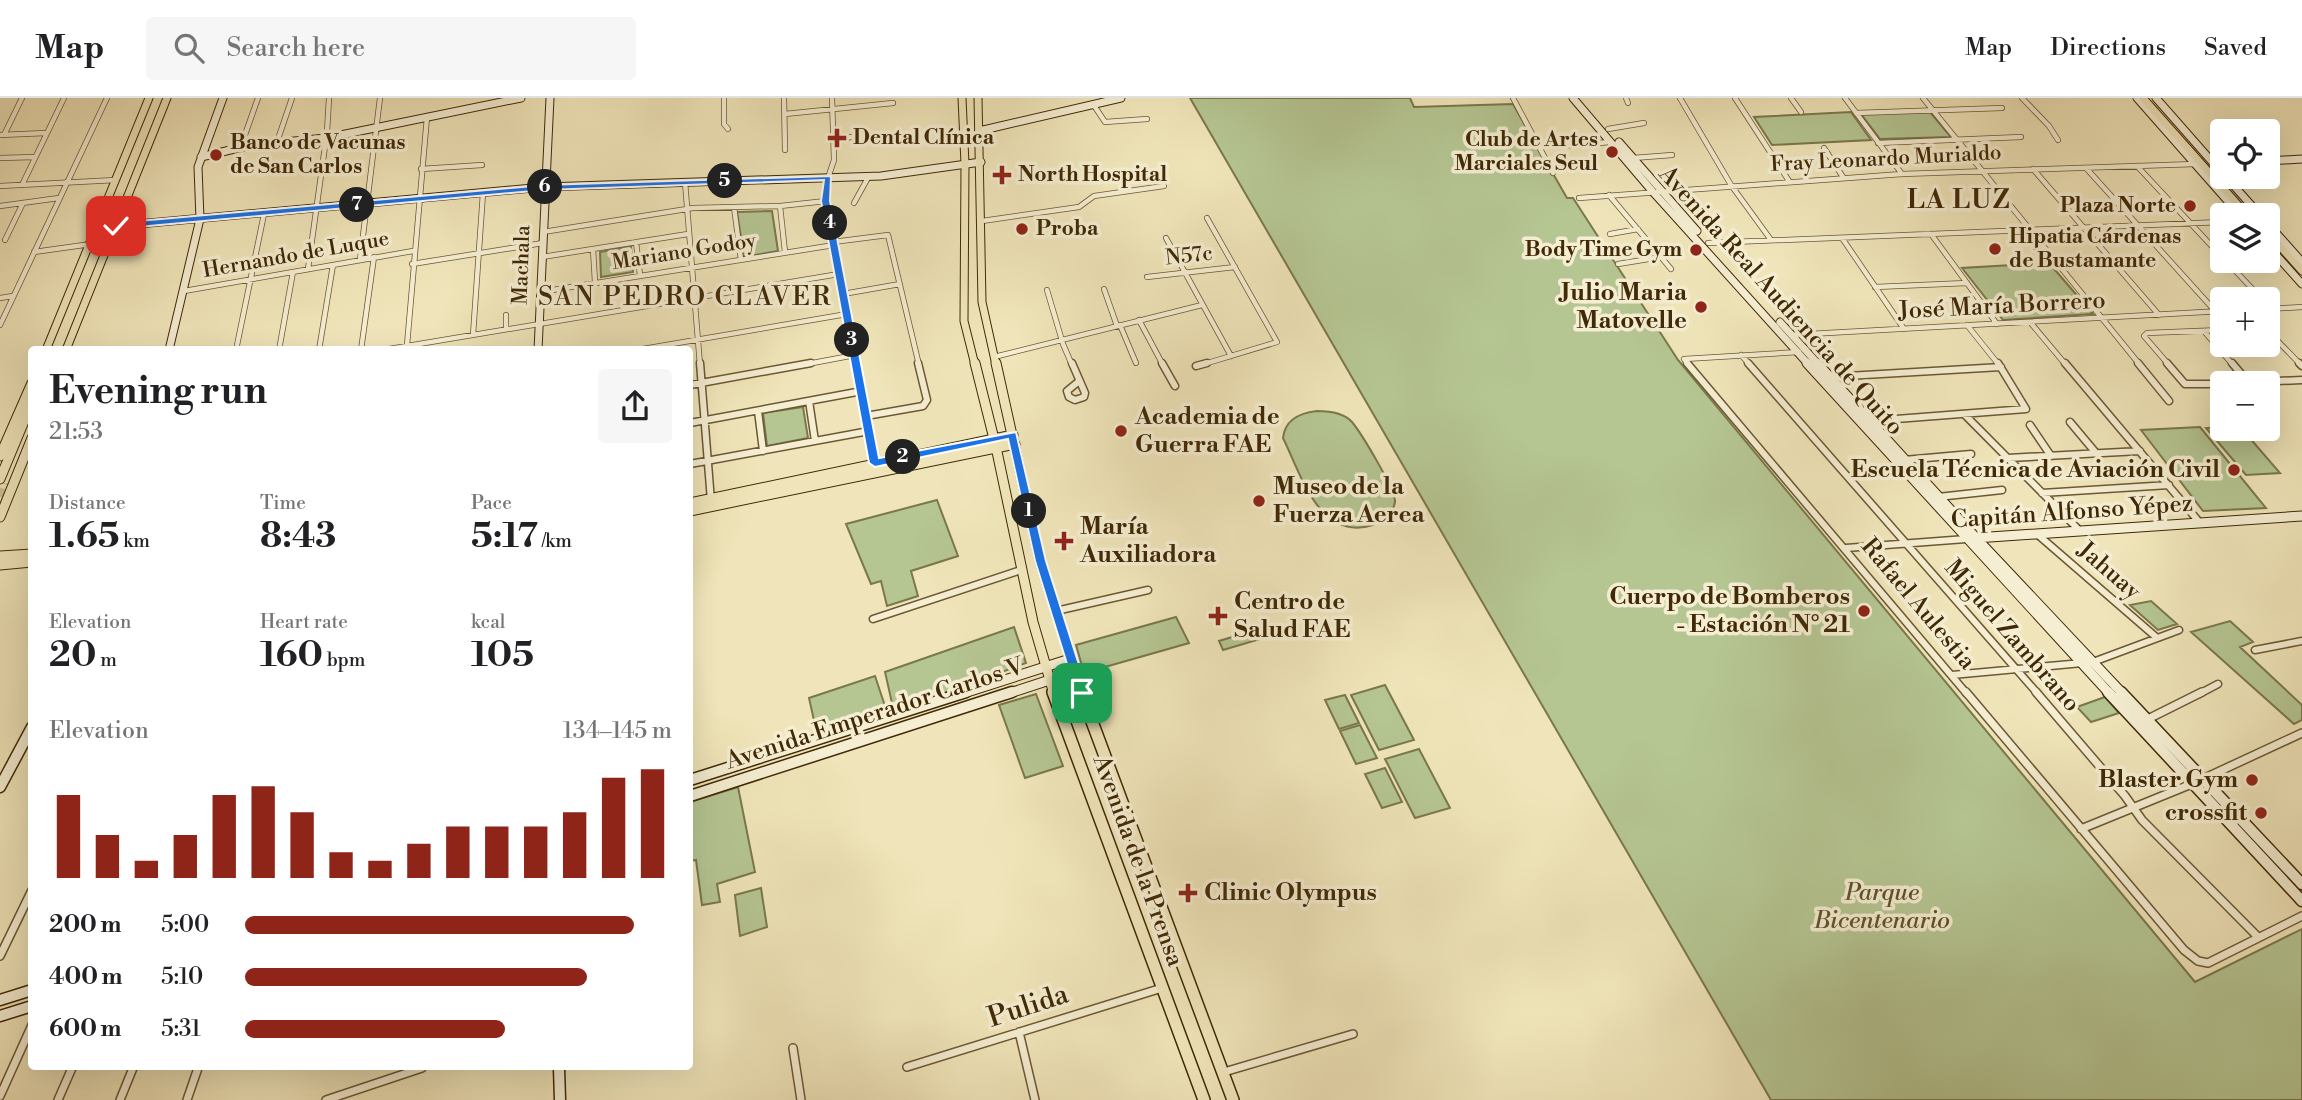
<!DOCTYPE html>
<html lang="en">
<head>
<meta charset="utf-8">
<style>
  :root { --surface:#fff; --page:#f6f6f6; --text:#202124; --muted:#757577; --line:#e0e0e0; --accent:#8f2418 }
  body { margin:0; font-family:"Libre Bodoni",serif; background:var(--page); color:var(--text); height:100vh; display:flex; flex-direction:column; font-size:26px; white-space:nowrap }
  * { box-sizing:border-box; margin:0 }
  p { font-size:23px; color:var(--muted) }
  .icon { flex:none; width:38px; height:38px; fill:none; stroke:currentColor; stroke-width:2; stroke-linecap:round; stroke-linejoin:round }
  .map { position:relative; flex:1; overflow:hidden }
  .drawer { position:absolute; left:28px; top:248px; width:665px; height:724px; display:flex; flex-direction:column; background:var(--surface); border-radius:7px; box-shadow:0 7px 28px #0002 }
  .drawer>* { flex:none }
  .controls { position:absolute; left:2210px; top:21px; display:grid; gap:14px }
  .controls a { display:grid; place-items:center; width:70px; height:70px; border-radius:7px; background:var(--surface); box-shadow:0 7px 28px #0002; font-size:35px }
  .pin { position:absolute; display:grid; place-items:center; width:60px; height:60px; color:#fff; margin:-30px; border-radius:14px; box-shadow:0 4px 10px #0006 }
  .km { position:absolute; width:35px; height:35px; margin:-18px; border-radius:50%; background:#222; color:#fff; font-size:19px; line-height:35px; text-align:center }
  .round { display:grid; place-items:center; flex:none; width:74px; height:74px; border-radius:7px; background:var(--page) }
  .headline { display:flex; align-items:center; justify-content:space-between; height:119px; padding:0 21px }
  h1 { font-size:38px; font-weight:700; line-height:52px }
  .stats { display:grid; grid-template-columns:repeat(3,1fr); gap:10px; height:119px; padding:7px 21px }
  .stats div { display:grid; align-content:center }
  .stats b { font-size:35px; font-weight:700 }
  .stats small { font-size:19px; font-weight:400 }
  .stats p { font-size:19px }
  .chart { height:196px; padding:14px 21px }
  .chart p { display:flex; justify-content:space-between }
  .chart svg { width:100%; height:126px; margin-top:7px; stroke:var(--accent); stroke-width:6 }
  ul { padding:0 21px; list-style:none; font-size:23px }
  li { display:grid; grid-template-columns:112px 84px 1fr; align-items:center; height:52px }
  li i { height:18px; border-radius:9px; background:var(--accent) }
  header { display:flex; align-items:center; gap:42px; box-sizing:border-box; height:98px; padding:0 35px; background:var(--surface); border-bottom:2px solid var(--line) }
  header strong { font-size:33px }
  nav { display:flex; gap:38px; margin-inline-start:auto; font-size:24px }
  .search { width:490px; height:63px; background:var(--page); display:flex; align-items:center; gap:18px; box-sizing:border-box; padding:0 24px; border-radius:7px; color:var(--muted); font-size:26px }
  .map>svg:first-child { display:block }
</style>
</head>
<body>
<header>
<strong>Map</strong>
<div class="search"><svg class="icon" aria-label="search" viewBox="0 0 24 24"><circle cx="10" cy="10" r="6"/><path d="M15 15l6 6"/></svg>Search here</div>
<nav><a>Map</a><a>Directions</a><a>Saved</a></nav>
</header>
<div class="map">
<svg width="2302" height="1002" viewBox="0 0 2302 1002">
  <rect width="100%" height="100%" fill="#f0e5ba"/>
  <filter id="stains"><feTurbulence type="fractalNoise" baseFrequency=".00286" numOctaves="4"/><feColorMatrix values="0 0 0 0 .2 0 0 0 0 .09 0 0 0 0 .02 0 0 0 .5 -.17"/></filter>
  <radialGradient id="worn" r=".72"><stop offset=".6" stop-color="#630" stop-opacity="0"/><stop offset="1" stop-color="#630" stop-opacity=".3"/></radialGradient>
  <!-- green -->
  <path fill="#b5c693" stroke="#7a784c" stroke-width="2" d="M1190 0H1410L1414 9 1513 6 1567 100H1573L1678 262 2195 884 2302 831V1002H1771Z
    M1851 14 1871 42 1772 47 1754 19Z
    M1930 14 1951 39 1880 41 1861 16Z
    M772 113 778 153 744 159 737 114Z
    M631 148 633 174 601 179 600 154Z
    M2049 165 2093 216 2003 222 1962 170Z
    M803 309 808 340 767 348 763 315Z
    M1317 313C1328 313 1344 315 1352 324 1361 335 1396 392 1395 404 1393 416 1384 423 1373 427 1319 444 1301 376 1283 340 1285 321 1300 315 1317 313Z
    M2200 329 2266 410 2203 413 2141 332Z
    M2222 329 2242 331 2280 375 2246 377 2206 330Z
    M937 402 958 458 911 473 918 498 887 508 881 483 871 486 846 426Z
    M2151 503 2177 526 2158 532 2130 507Z
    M1176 519 1189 545 1084 575 1076 547Z
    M2230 523 2253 544 2240 549 2302 607V622L2294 626 2191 534Z
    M1272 527 1277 536 1223 552 1219 543Z
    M1014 529 1026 565 894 614 885 574Z
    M875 578 887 614 817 636 809 600Z
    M1385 587 1414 642 1379 652 1351 597Z
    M1036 596 1063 668 1025 680 999 607Z
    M1345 597 1359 625 1339 631 1325 602Z
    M2105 599 2119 615 2091 624 2077 609Z
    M1360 627 1377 660 1356 666 1340 633Z
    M1419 651 1450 710 1415 720 1385 661Z
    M1385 670 1402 704 1382 710 1365 676Z
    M738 689 755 774 717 786 720 804 702 807 696 762 690 763V704Z
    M761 790 767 829 740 838 735 797Z"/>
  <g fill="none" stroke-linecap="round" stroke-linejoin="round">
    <!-- primary-tunnel -->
    <path stroke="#cdbf96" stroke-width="9" stroke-dasharray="9 4.5" stroke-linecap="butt" d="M0 399 5 385"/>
    <!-- street-far2 casing -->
    <g stroke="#6c5833" stroke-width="6">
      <path id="street-far2" d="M724 0V26L728 31
        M784 0 785 52
        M832 0 834 62 828 80 826 103 856 267
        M1513 0 1553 75
        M1626 0 1628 5
        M1680 0 1731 87 1771 142
        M1735 0 1789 83
        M1791 0 1801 14
        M1845 0 1902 76
        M1923 0 2140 267
        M2022 0 2049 28 2058 42
        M1093 6 1105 24 1147 21
        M1856 15 2002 10
        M785 16 893 5
        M1608 31 1644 25
        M0 37 46 35
        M4 37 22 0
        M834 41 881 36
        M277 44 292 0
        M1878 45 2021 39
        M241 48 258 0
        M1560 48 1611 44
        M1824 50 1843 79
        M0 60 35 59
        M1633 60 1672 57
        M2137 68 2222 159
        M2086 70 2216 214
        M421 71 482 67
        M2033 71 2159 217
        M685 84 700 267
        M22 87 64 0
        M0 88 116 82
        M1609 97 1671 171
        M1579 100 1902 76 2196 66
        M854 105 869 78
        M0 108 59 100
        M780 108 785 154
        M734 109 741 162
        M982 123 1079 109 1094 98 1164 88
        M543 134 693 110 780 108 826 103
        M1610 136 1638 131
        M1931 136 1997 226
        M1166 140 1231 258
        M1842 140 1904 231
        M5 142 23 105
        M636 144 640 177
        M833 144 888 137 919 267
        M1708 145 2222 124
        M593 151 595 184
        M34 154 91 146
        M542 159 688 136
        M360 162 380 0
        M2226 163 2262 201
        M412 166 543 145
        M1618 166 1661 159
        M308 171 327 34 329 0
        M1147 179 1235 169
        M1875 189 1967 185
        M1104 191 1117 228
        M1047 192 1063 246 1072 267
        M184 193 413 153
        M540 194 834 147
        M843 196 900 186
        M0 200 13 198
        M2268 211 2302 209
        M506 217V231
        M1139 222 1163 267
        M2030 224 2066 267
        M0 227 107 0
        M1120 227 1136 265
        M1967 227 1999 267
        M2204 233 2233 267
        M2268 233 2301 267
        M473 237 483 95
        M1791 237 2222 213
        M407 247 427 19
        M236 252 264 116
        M279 252 293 174
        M319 252 333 167
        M361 252 374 159
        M383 252 839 176
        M637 252 847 216
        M1741 257 1750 267
        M994 259 1202 207
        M802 267 855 257
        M1201 267 1277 244 1207 120
        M1689 267 1684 261 1799 254
        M2169 267 2144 238 2147 235 2222 232"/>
    </g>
    <!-- street-far1 casing -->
    <g stroke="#6c5833" stroke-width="9">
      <path id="street-far1" d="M700 265 711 403
        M856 265 875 367
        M1072 265 1085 295 1084 299 1075 302 1069 299 1067 293 1078 284
        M1162 265 1175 288
        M1687 265 1967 596
        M1748 265 2038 596
        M2065 265 2200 425
        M2138 265 2169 303
        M2167 265 2185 286H2222
        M2232 265 2248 284
        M2299 265 2302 268
        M1196 268 1207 265
        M1830 279 2001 269
        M2233 285 2302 282
        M690 287 811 265
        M809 303 815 343
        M758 313 763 353
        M1965 317 2080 433
        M866 318 923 308 927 302 918 265
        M1870 323 2026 311 1998 265
        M2070 324 2096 355
        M690 325 862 293
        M2030 327 2051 358
        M2008 360 2140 353
        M1904 362 1971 356
        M690 366 869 333
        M2042 395 2169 387
        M1938 399 2002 392
        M2037 436 2156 539
        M1846 450 1966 441
        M1056 513 1148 492
        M873 521 1021 472
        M2255 552 2302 543
        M1952 577 2093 564 2179 532
        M2199 596 2218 586"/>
    </g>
    <!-- street casing -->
    <g stroke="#6c5833" stroke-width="10">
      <path id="street" d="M1966 594 2184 852 2198 863 2208 865 2302 818
        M2036 594 2125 698 2142 722 2258 839
        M2148 621 2202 594
        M2081 731 2194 685 2302 635
        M0 858 32 792
        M1019 934 1035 1002
        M793 950 801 1002
        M907 969 1162 890
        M1224 974 1353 936
        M0 998 32 927
        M58 1002 72 970
        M120 1002 133 970
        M187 1002 198 970
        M326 1002 422 970"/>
    </g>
    <!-- secondary-far2 casing -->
    <g stroke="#402906" stroke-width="9">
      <path id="secondary-far2" d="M1573 0 1653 94 1809 267
        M2137 0 2240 117
        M2156 0 2222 75
        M979 33 1121 0
        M1619 44 1697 133
        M201 59 251 47 326 40 521 0
        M2268 63 2302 61
        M2226 79 2260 117
        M2268 126 2302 164
        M116 128 544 89 881 78 981 64
        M2268 148 2302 186
        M1780 224 1819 267
        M169 252 200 121 198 69 223 0
        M538 252 550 0"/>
    </g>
    <!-- secondary-far1 casing -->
    <g stroke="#402906" stroke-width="11">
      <path id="secondary-far1" d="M1807 265 2110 596
        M1817 265 1976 440 2123 596
        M1975 440 2302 418
        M961 596 1070 561
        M1007 596 1074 574"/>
    </g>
    <!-- secondary casing -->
    <g stroke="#402906" stroke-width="13">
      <path id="secondary" d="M2108 594 2302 803
        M2121 594 2302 786
        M690 682 966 594
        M0 689 32 629
        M690 698 1012 594
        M0 902 32 892
        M0 918 32 908
        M559 970 560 1002"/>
    </g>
    <!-- primary-far2 casing -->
    <g stroke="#402906" stroke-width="9">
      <path id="primary-far2" d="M962 0 965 66 964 223 975 267
        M978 0 982 204 996 267
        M2143 0 2247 117
        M2268 135 2302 173
        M46 252 149 0
        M66 252 167 0"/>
    </g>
    <!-- primary-far1 casing -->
    <g stroke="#402906" stroke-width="11">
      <path id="primary-far1" d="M975 265 996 349 1033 524 1054 596
        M996 265 1040 463 1082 596
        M0 358 32 285
        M0 381 32 304
        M690 405 1013 337
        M690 413 1015 346
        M0 419 32 340
        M0 458 32 456
        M0 467 32 464"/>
    </g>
    <!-- primary casing -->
    <g stroke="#402906" stroke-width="14">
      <path id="primary" d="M1053 594 1204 1002
        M1081 594 1233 1002"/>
    </g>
    <!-- street-far2 -->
    <use href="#street-far2" stroke="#f5eed2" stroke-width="4.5"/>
    <!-- street-far1 -->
    <use href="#street-far1" stroke="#f5eed2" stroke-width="6"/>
    <!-- street -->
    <use href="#street" stroke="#f5eed2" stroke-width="7"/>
    <!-- secondary-far2 -->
    <use href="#secondary-far2" stroke="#f5eed2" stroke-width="7"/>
    <!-- secondary-far1 -->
    <use href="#secondary-far1" stroke="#f5eed2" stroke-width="9"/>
    <!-- secondary -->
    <use href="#secondary" stroke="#f5eed2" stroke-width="10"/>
    <!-- primary-far2 -->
    <use href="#primary-far2" stroke="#f0e5ba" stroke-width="7"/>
    <!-- primary-far1 -->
    <use href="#primary-far1" stroke="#f0e5ba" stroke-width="9"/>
    <!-- primary -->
    <use href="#primary" stroke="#f0e5ba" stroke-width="11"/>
  </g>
  <!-- route -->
  <path fill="#1a73e8" stroke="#fff" stroke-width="2" d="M831 78 830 103 879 360 1016 334 1046 463 1088 595 1086 598H1078L1076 595 1035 463 1008 341 875 369 869 365 821 103 824 82 544 92 116 131 112 128 116 125 544 87Z"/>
  <!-- markers -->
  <g fill="#8f2418" stroke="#f5eed2" stroke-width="2.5">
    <path d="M833.5 29.5h7v7h7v7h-7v7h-7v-7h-7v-7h7z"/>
    <circle cx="1612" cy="54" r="7"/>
    <circle cx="216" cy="57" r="7"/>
    <path d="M998.5 66.5h7v7h7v7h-7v7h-7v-7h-7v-7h7z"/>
    <circle cx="2190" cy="108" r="7"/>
    <circle cx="1022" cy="131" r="7"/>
    <circle cx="1995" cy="151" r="7"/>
    <circle cx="1696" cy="152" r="7"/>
    <circle cx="1701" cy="209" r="7"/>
    <circle cx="1121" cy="333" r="7"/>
    <circle cx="2234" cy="372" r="7"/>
    <circle cx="1259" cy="403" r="7"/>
    <path d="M1060.5 432.5h7v7h7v7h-7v7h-7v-7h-7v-7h7z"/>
    <circle cx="1864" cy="513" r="7"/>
    <path d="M1214.5 507.5h7v7h7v7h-7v7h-7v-7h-7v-7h7z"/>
    <circle cx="2252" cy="682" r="7"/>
    <circle cx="2261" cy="715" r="7"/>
    <path d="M1184.5 784.5h7v7h7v7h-7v7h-7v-7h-7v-7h7z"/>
  </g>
  <g text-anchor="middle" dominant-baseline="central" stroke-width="7" stroke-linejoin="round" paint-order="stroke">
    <!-- far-poi labels -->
    <g font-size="21" font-weight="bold" fill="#402906" stroke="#f5eed2" text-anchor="start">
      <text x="853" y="40">Dental Clínica</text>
      <text x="1598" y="42" text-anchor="end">Club de Artes<tspan x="1598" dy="24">Marciales Seul</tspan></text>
      <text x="230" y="45">Banco de Vacunas<tspan x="230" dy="24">de San Carlos</tspan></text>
      <text x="1018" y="77">North Hospital</text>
      <text x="2176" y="108" text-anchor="end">Plaza Norte</text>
      <text x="1036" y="131">Proba</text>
      <text x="2009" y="139">Hipatia Cárdenas<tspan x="2009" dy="24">de Bustamante</tspan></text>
      <text x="1682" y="152" text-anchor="end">Body Time Gym</text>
    </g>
    <!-- far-street labels -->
    <g font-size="21" fill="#402906" stroke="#f5eed2">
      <text transform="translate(1886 61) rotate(-3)">Fray Leonardo Murialdo</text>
      <text transform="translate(684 154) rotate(-9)">Mariano Godoy</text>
      <text transform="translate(296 157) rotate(-10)">Hernando de Luque</text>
      <text transform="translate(1189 158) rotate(-6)">N57c</text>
      <text transform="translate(522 167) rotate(-88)">Machala</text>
    </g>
    <!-- poi labels -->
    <g font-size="24" font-weight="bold" fill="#402906" stroke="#f5eed2" text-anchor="end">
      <text x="1687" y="195">Julio Maria<tspan x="1687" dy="28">Matovelle</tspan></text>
      <text x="1135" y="319" text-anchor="start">Academia de<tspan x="1135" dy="28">Guerra FAE</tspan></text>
      <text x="2220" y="372">Escuela Técnica de Aviación Civil</text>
      <text x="1273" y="389" text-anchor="start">Museo de la<tspan x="1273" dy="28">Fuerza Aerea</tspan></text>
      <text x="1080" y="429" text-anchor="start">María<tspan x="1080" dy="28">Auxiliadora</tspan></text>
      <text x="1850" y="499">Cuerpo de Bomberos<tspan x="1850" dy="28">- Estación N° 21</tspan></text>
      <text x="1234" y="504" text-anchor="start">Centro de<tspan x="1234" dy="28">Salud FAE</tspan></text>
      <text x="2238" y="682">Blaster Gym</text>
      <text x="2247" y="715">crossfit</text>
      <text x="1204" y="795" text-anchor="start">Clinic Olympus</text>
    </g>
    <!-- street labels -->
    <g font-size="24" fill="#402906" stroke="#f5eed2">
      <text transform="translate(1781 203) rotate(48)">Avenida Real Audiencia de Quito</text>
      <text transform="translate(2002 208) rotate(-3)">José María Borrero</text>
      <text transform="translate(2072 414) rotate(-4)">Capitán Alfonso Yépez</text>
      <text transform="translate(2109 473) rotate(41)">Jahuay</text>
      <text transform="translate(1918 506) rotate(50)">Rafael Aulestia</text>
      <text transform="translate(2012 538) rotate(49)">Miguel Zambrano</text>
      <text transform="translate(875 616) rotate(-18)">Avenida Emperador Carlos V</text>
      <text transform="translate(1138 763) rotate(70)">Avenida de la Prensa</text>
    </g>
    <!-- park labels -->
    <g font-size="24" font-style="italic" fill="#5d5029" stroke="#f5eed2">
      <text x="1882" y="795">Parque<tspan x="1882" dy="28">Bicentenario</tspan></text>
    </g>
    <!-- far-district labels -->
    <g font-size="26" font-weight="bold" letter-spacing="2" fill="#402906" stroke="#f5eed2">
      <text x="1959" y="102">LA LUZ</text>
    </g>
    <!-- neighbourhood labels -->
    <g font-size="26" letter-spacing="2" fill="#402906" stroke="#f5eed2">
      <text x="685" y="199">SAN PEDRO CLAVER</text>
    </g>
    <!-- near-street labels -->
    <g font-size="28" fill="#402906" stroke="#f5eed2">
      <text transform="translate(1028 908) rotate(-18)">Pulida</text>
    </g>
  </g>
  <rect width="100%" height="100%" filter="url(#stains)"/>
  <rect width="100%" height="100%" fill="url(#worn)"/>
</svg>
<div class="controls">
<a><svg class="icon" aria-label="locate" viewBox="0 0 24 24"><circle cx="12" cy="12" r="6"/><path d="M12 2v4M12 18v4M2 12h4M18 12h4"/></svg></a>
<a><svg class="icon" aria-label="layers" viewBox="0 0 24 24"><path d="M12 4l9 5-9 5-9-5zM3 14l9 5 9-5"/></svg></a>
<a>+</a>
<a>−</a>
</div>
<div class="pin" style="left:1082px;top:595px;background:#1e9e55"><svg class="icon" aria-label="arrive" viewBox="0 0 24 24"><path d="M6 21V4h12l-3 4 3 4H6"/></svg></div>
<div class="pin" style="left:116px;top:128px;background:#d93025"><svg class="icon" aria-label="check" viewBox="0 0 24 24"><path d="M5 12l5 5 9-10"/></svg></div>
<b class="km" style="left:1029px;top:413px">1</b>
<b class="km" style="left:903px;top:359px">2</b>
<b class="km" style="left:852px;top:242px">3</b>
<b class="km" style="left:830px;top:125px">4</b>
<b class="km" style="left:725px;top:83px">5</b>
<b class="km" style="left:545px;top:89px">6</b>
<b class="km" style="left:357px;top:107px">7</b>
<section class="drawer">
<div class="headline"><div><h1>Evening run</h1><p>21:53</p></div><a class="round"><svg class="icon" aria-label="share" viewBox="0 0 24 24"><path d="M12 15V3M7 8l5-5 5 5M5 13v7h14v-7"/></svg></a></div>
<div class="stats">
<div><p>Distance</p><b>1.65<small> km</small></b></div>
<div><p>Time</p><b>8:43</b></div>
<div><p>Pace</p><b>5:17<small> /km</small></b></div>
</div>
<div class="stats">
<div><p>Elevation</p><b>20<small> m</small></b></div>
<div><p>Heart rate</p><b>160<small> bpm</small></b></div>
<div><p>kcal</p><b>105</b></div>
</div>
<div class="chart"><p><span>Elevation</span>134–145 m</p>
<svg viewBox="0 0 160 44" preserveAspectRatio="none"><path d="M5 44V15M15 44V29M25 44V38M35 44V29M45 44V15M55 44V12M65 44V21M75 44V35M85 44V38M95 44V32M105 44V26M115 44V26M125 44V26M135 44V21M145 44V9M155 44V6"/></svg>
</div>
<ul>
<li><b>200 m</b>5:00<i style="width:91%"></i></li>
<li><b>400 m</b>5:10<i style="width:80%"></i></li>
<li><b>600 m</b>5:31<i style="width:61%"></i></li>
</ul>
</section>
</div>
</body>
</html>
